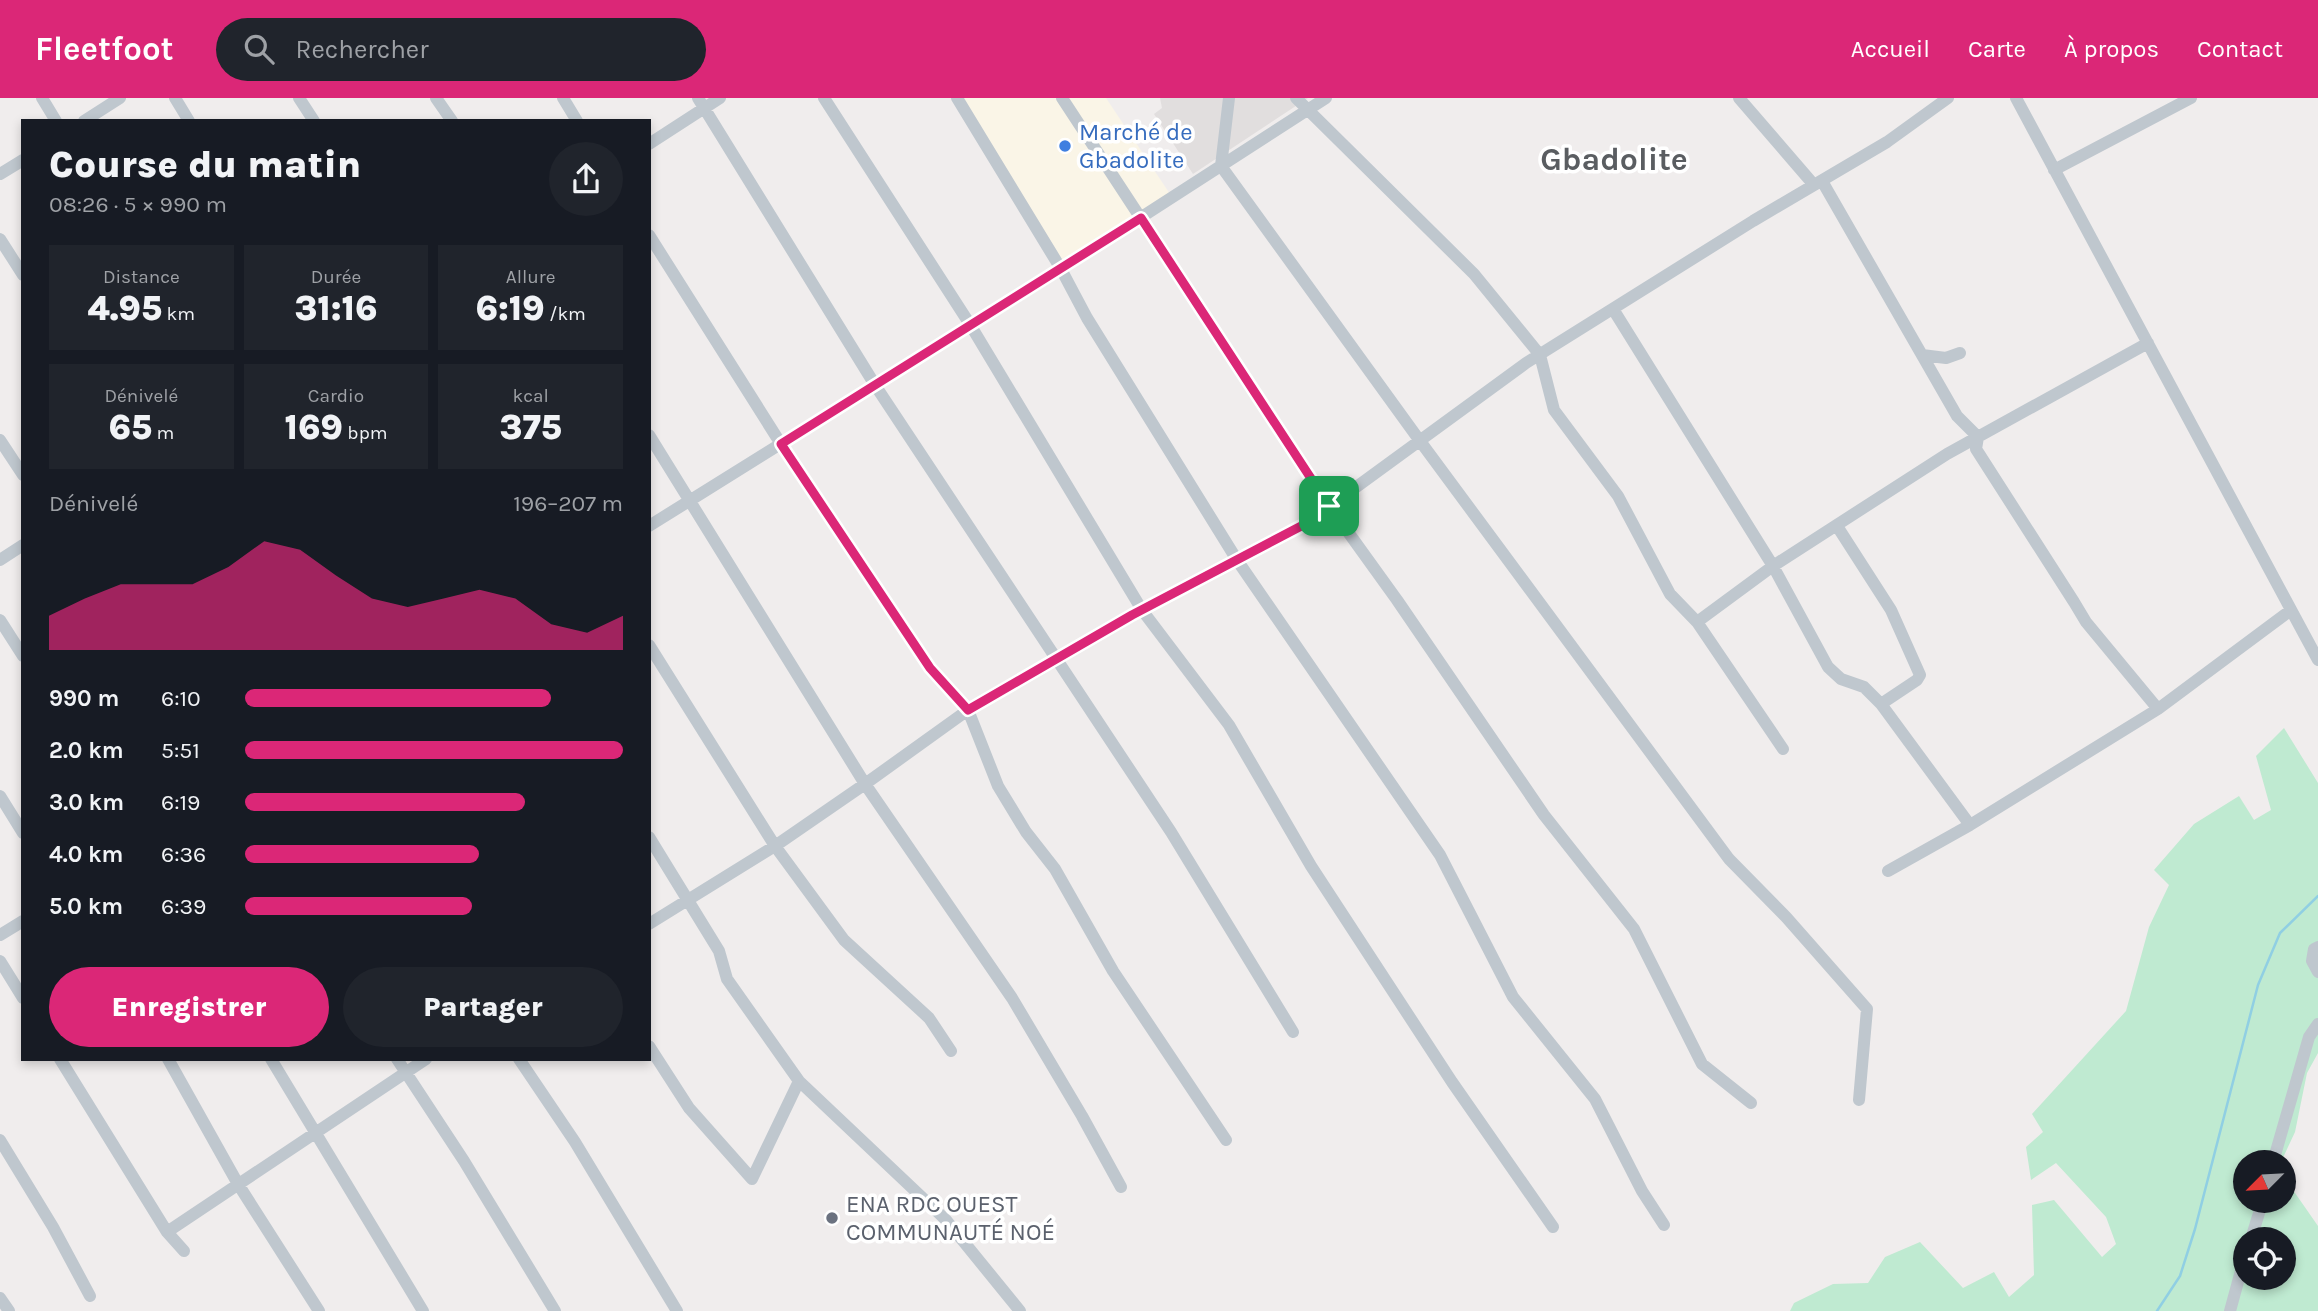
<!DOCTYPE html>
<html lang="fr">
<head>
<meta charset="utf-8">
<style>
  :root { --surface:#171b24; --page:#20242c; --text:#f1f3f6; --muted:#9ea1a6; --accent:#db2777 }
  body { margin:0; font-family:Karla,sans-serif; background:var(--page); color:var(--text); height:100vh; display:flex; flex-direction:column; font-size:26px; white-space:nowrap }
  * { box-sizing:border-box; margin:0 }
  p { font-size:23px; color:var(--muted) }
  .icon { flex:none; width:38px; height:38px; fill:none; stroke:currentColor; stroke-width:2; stroke-linecap:round; stroke-linejoin:round }
  .map { position:relative; flex:1; overflow:hidden }
  .drawer { position:absolute; left:21px; top:21px; width:630px; height:942px; display:flex; flex-direction:column; background:var(--surface); border-radius:0px; box-shadow:0 4px 10px #0003 }
  .drawer>* { flex:none }
  .needle { width:46px; rotate:246deg }
  .buttons { position:absolute; left:2233px; top:1052px; display:grid; gap:14px }
  .buttons a { display:grid; place-items:center; width:63px; height:63px; border-radius:50%; background:var(--surface); box-shadow:0 4px 10px #0003; font-size:35px }
  .pin { position:absolute; display:grid; place-items:center; width:60px; height:60px; color:#fff; margin:-30px; border-radius:14px; box-shadow:0 4px 10px #0006 }
  .round { display:grid; place-items:center; flex:none; width:74px; height:74px; border-radius:37px; background:var(--page) }
  .overview { display:flex; align-items:center; justify-content:space-between; height:119px; padding:0 28px }
  h1 { font-size:38px; font-weight:800; line-height:52px }
  .stats { display:grid; grid-template-columns:repeat(3,1fr); gap:10px; height:119px; padding:7px 28px }
  .stats div { display:grid; align-content:center; border-radius:0px; background:var(--page); text-align:center }
  .stats b { font-size:35px; font-weight:800 }
  .stats small { font-size:19px; font-weight:400 }
  .stats p { font-size:19px }
  .chart { height:196px; padding:14px 28px }
  .chart p { display:flex; justify-content:space-between }
  .chart svg { width:100%; height:126px; margin-top:7px; fill:var(--accent); opacity:.7 }
  .button { display:flex; gap:14px; margin-top:auto; padding:14px 28px }
  .button a { flex:1; height:80px; border-radius:42px; background:var(--accent); color:#fff; font-size:28px; font-weight:800; line-height:80px; text-align:center }
  .button a+a { background:var(--page); color:var(--text) }
  ul { padding:0 28px; list-style:none; font-size:23px }
  li { display:grid; grid-template-columns:112px 84px 1fr; align-items:center; height:52px }
  li i { height:18px; border-radius:9px; background:var(--accent) }
  header { display:flex; align-items:center; gap:42px; box-sizing:border-box; height:98px; padding:0 35px; background:var(--accent); color:#fff }
  header strong { font-size:33px }
  nav { display:flex; gap:38px; margin-inline-start:auto; font-size:24px }
  .search { width:490px; height:63px; background:var(--page); display:flex; align-items:center; gap:18px; box-sizing:border-box; padding:0 24px; border-radius:38px; color:var(--muted); font-size:26px }
  .map>svg:first-child { display:block }
</style>
</head>
<body>
<header>
<strong>Fleetfoot</strong>
<div class="search"><svg class="icon" aria-label="search" viewBox="0 0 24 24"><circle cx="10" cy="10" r="6"/><path d="M15 15l6 6"/></svg>Rechercher</div>
<nav><a>Accueil</a><a>Carte</a><a>À propos</a><a>Contact</a></nav>
</header>
<div class="map">
<svg width="2318" height="1213" viewBox="0 0 2318 1213">
  <rect width="100%" height="100%" fill="#f0eded"/>
  <!-- commercial -->
  <path fill="#faf5e7" d="M962 0H1106L1170 96 1063 163Z"/>
  <!-- education -->
  <path fill="#e1dede" d="M1160 0H1308L1193 76 1154 16 1162 10Z"/>
  <!-- green -->
  <path fill="#bfead1" fill-rule="evenodd" d="M2284 630 2318 685V955L2307 975 2295 1034 2281 1064H2245V1102H2284V1079L2318 1128V1213H1790L1794 1205 1833 1186 1868 1185 1885 1159 1920 1144 1963 1190 1994 1174 2009 1199 2034 1177 2032 1107 2054 1102 2102 1159 2116 1146 2106 1119 2056 1065 2031 1082 2026 1049 2043 1034 2032 1016 2126 913 2149 829 2169 787 2154 772 2194 726 2239 698 2254 722 2271 712 2256 658ZM2245 1141H2284V1180H2245Z"/>
  <g fill="none" stroke-linecap="round" stroke-linejoin="round">
    <!-- stream -->
    <path stroke="#90cfe3" stroke-width="2.5" d="M2157 1213 2180 1178 2195 1131 2258 887 2280 835 2318 798"/>
    <!-- minor -->
    <path stroke="#bfc7ce" stroke-width="12" d="M42 0 56 23
      M175 0 189 23
      M299 0 314 23
      M436 0 452 23
      M563 0 577 23
      M698 0 875 287 1171 734 1293 934
      M824 0 971 228 1142 512 1229 627 1311 768 1452 984 1553 1129
      M957 0 1061 171 1087 220 1237 462 1440 757 1513 899 1595 1001 1642 1093 1664 1127
      M1062 0 1330 409 1397 502 1544 717 1634 831 1702 966 1751 1005
      M1229 0 1221 68 1420 343 1729 761 1786 819 1867 911 1859 1002
      M1296 0 1474 176 1540 257 1554 312 1618 398 1670 496 1697 524 1783 651
      M1739 0 1814 87
      M2016 0 2318 562
      M84 23 120 0
      M649 46 720 0
      M2054 72 2191 0
      M0 76 23 62
      M1822 83 1957 318 1978 339 1976 351 2074 504 2086 524 2158 611
      M649 137 781 346 930 570 968 612 998 688 1026 734 1055 771 1113 873 1226 1042
      M0 141 23 177
      M1613 211 1773 468 1828 569 1841 581 1864 589 1881 606 1970 727
      M1922 257 1946 260 1960 255
      M649 337 865 686 1012 900 1082 1018 1121 1089
      M0 342 23 377
      M649 428 1061 171 1326 0
      M1837 428 1891 512 1920 577 1917 582 1881 606
      M0 462 23 447
      M0 522 23 558
      M1697 524 1773 468 1947 356 2148 245
      M649 547 775 748 844 842 929 920 951 953
      M0 698 23 735
      M649 739 719 853 727 881 799 983 946 1122 1020 1213
      M1888 773 1970 727 2158 611 2291 512
      M649 826 775 748 865 686 968 612 1132 517 1307 425 1526 265 1753 123 1887 44 1948 0
      M0 837 23 823
      M2318 849 2314 851 2312 863 2318 874
      M0 863 23 900
      M649 948 689 1010 752 1081 799 983
      M60 961 167 1134 184 1153
      M168 961 238 1086 319 1213
      M271 961 423 1213
      M397 961 464 1063 555 1213
      M519 961 575 1044 677 1213
      M0 1042 53 1129 90 1198
      M2273 1064 2309 939 2318 926
      M167 1134 426 961
      M2251 1141 2263 1102
      M0 1200 9 1213
      M2230 1213 2245 1158"/>
  </g>
  <g fill="none" stroke-linecap="round" stroke-linejoin="round">
    <!-- route casing -->
    <g stroke="#fff" stroke-width="14">
      <path id="route" d="M1141 120 1329 408 1307 425 1132 517 968 612 930 570 781 346Z"/>
    </g>
    <!-- route -->
    <use href="#route" stroke="#db2777" stroke-width="9"/>
  </g>
  <!-- markers -->
  <circle fill="#3f7fe0" stroke="#fff" stroke-width="2.5" cx="1065" cy="48" r="7"/>
  <circle fill="#6b7280" stroke="#fff" stroke-width="2.5" cx="832" cy="1120" r="7"/>
  <g text-anchor="middle" dominant-baseline="central" stroke-width="7" stroke-linejoin="round" paint-order="stroke">
    <!-- shop labels -->
    <g font-size="24" fill="#366cbe" stroke="#fff" text-anchor="start">
      <text x="1079" y="34">Marché de<tspan x="1079" dy="28">Gbadolite</tspan></text>
    </g>
    <!-- worship labels -->
    <g font-size="24" fill="#5b616d" stroke="#fff" text-anchor="start">
      <text x="846" y="1106">ENA RDC OUEST<tspan x="846" dy="28">COMMUNAUTÉ NOÉ</tspan></text>
    </g>
    <!-- district labels -->
    <g font-size="32" font-weight="bold" fill="#5a5d61" stroke="#fff">
      <text x="1614" y="61">Gbadolite</text>
    </g>
  </g>
</svg>
<div class="buttons">
<a><svg class="needle" viewBox="-14 -14 28 28"><path d="M0-13l5 13h-10z" fill="#e53935"/><path d="M0 13l5-13h-10z" fill="#9ea1a6"/></svg></a>
<a><svg class="icon" aria-label="locate" viewBox="0 0 24 24"><circle cx="12" cy="12" r="6"/><path d="M12 2v4M12 18v4M2 12h4M18 12h4"/></svg></a>
</div>
<div class="pin" style="left:1329px;top:408px;background:#1e9e55"><svg class="icon" aria-label="arrive" viewBox="0 0 24 24"><path d="M6 21V4h12l-3 4 3 4H6"/></svg></div>
<section class="drawer">
<div class="overview"><div><h1>Course du matin</h1><p>08:26 · 5 × 990 m</p></div><a class="round"><svg class="icon" aria-label="share" viewBox="0 0 24 24"><path d="M12 15V3M7 8l5-5 5 5M5 13v7h14v-7"/></svg></a></div>
<div class="stats">
<div><p>Distance</p><b>4.95<small> km</small></b></div>
<div><p>Durée</p><b>31:16</b></div>
<div><p>Allure</p><b>6:19<small> /km</small></b></div>
</div>
<div class="stats">
<div><p>Dénivelé</p><b>65<small> m</small></b></div>
<div><p>Cardio</p><b>169<small> bpm</small></b></div>
<div><p>kcal</p><b>375</b></div>
</div>
<div class="chart"><p><span>Dénivelé</span>196–207 m</p>
<svg viewBox="0 0 160 44" preserveAspectRatio="none"><path d="M0 44V32L10 26L20 21L30 21L40 21L50 15L60 6L70 9L80 18L90 26L100 29L110 26L120 23L130 26L140 35L150 38L160 32V44z"/></svg>
</div>
<ul>
<li><b>990 m</b>6:10<i style="width:81%"></i></li>
<li><b>2.0 km</b>5:51<i style="width:100%"></i></li>
<li><b>3.0 km</b>6:19<i style="width:74%"></i></li>
<li><b>4.0 km</b>6:36<i style="width:62%"></i></li>
<li><b>5.0 km</b>6:39<i style="width:60%"></i></li>
</ul>
<div class="button"><a>Enregistrer</a><a>Partager</a></div>
</section>
</div>
</body>
</html>
